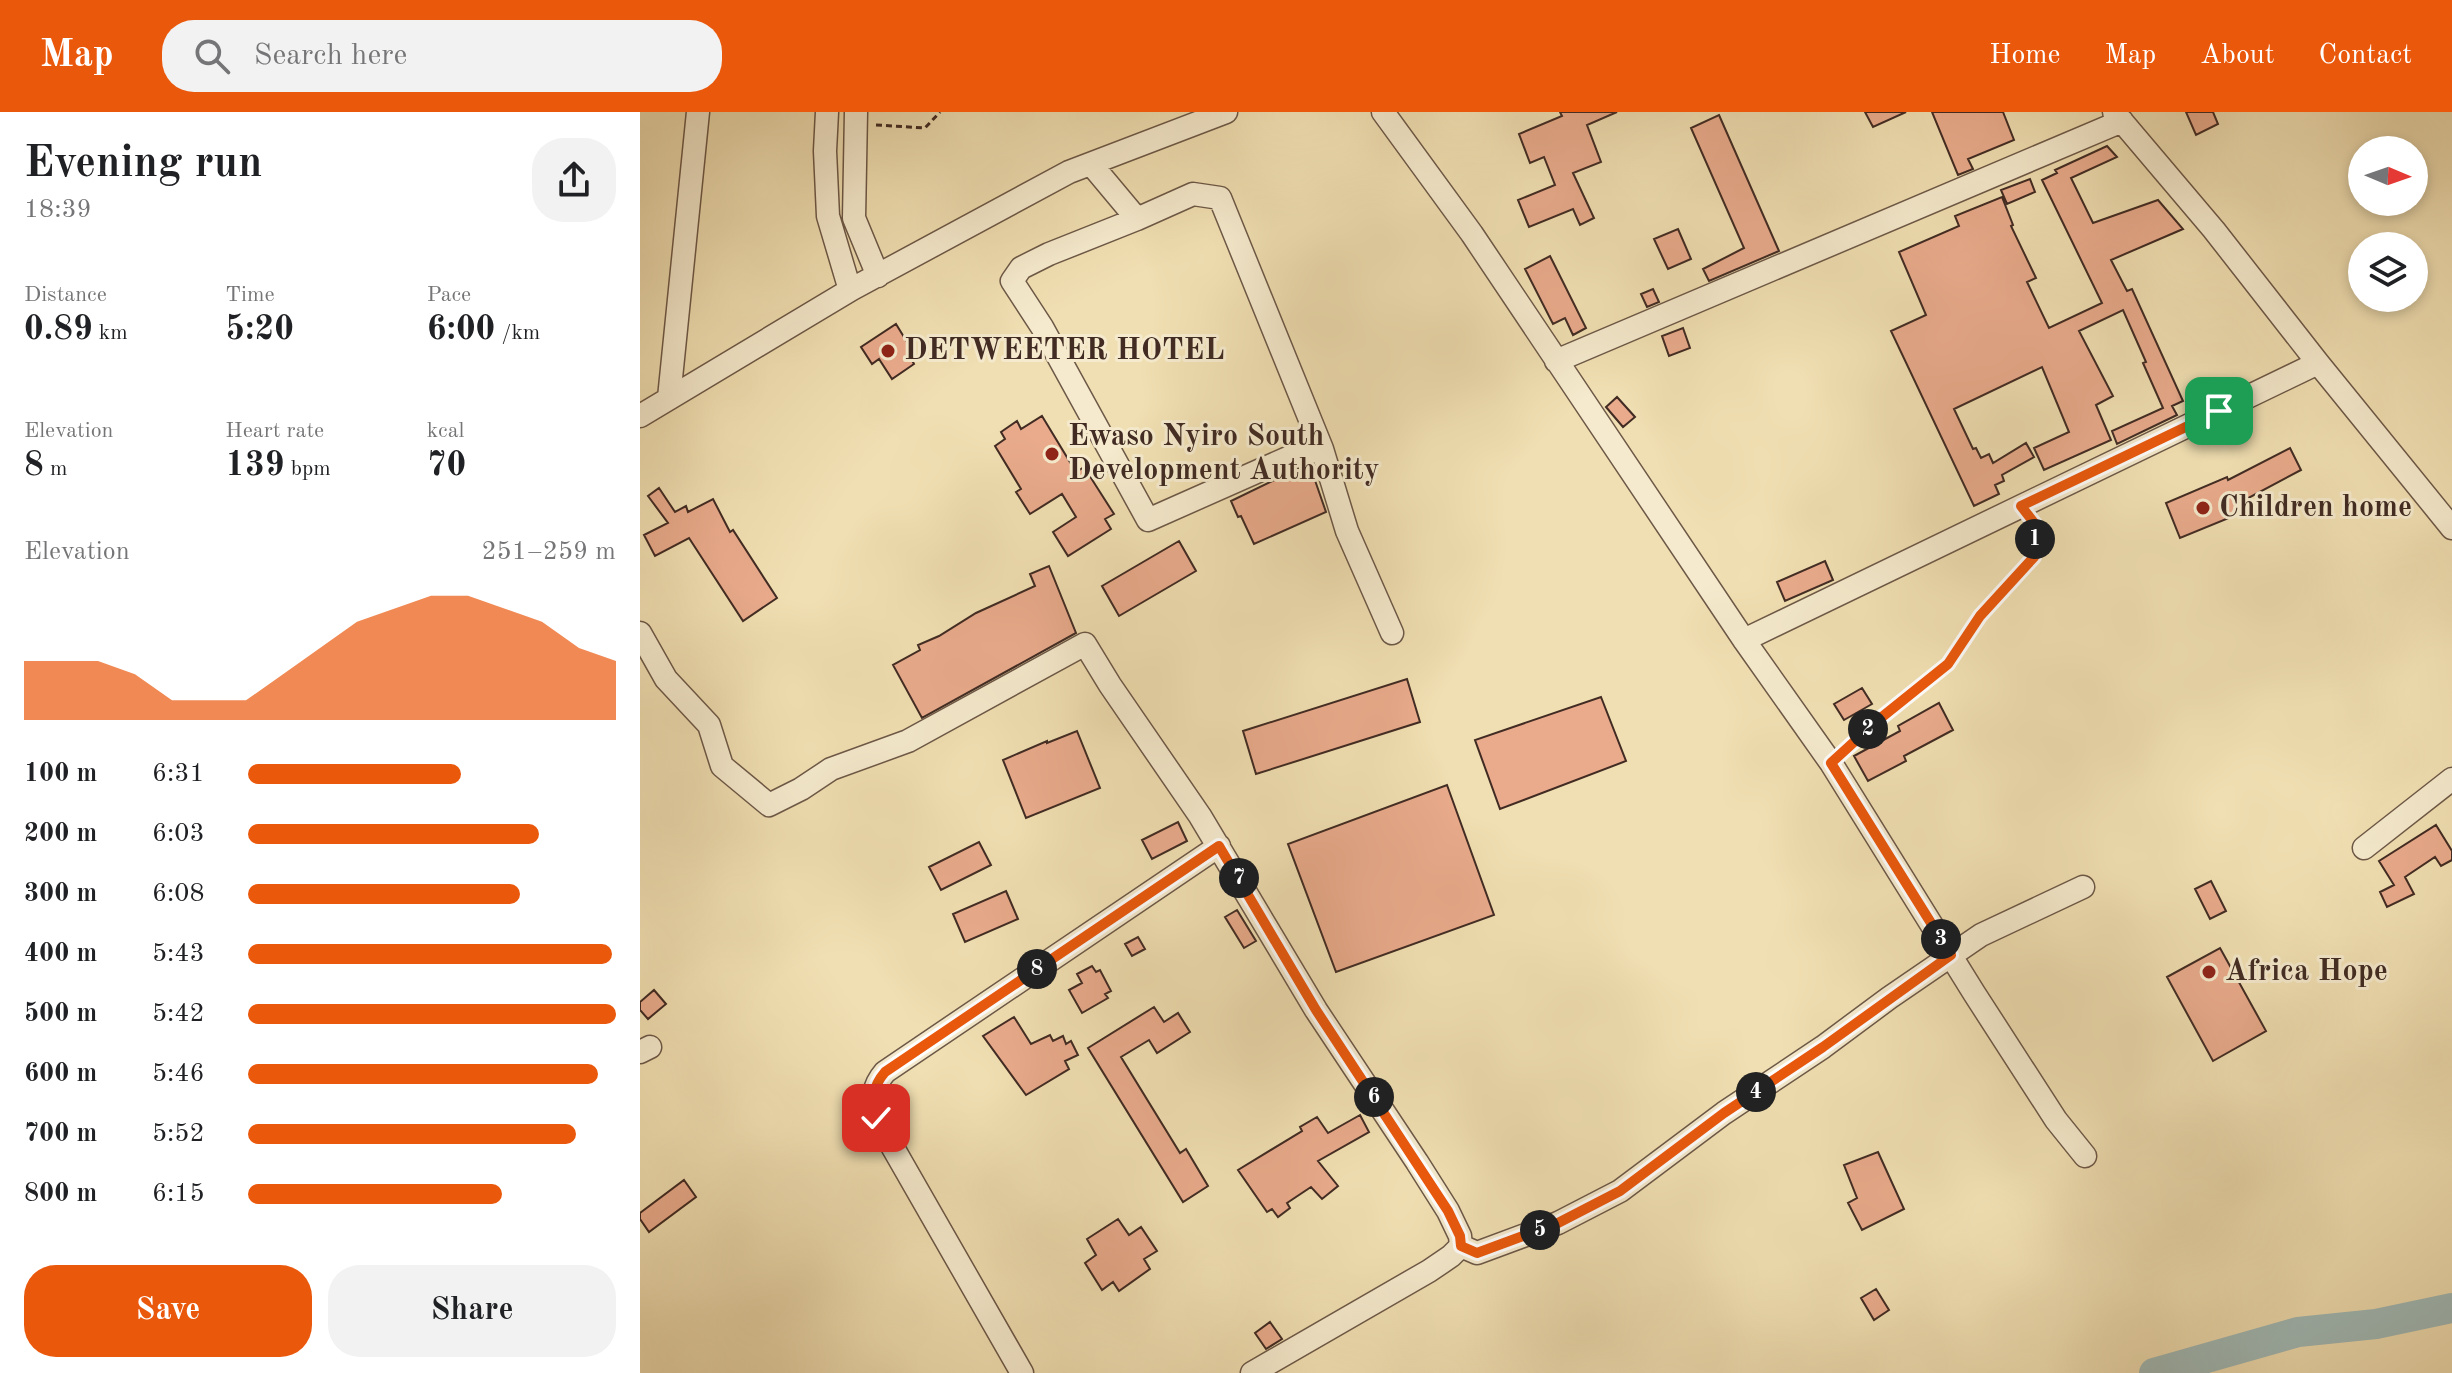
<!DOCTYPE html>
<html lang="en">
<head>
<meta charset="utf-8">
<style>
  :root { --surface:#fff; --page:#f2f2f2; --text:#202124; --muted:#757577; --accent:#ea580c }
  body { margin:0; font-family:"Old Standard TT",serif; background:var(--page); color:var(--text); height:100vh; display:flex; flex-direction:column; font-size:30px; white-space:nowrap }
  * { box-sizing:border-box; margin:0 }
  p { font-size:26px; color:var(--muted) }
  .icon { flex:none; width:44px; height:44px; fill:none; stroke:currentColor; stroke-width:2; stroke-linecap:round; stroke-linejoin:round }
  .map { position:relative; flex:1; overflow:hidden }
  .details { display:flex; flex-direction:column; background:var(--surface); width:640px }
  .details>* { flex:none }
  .needle { width:52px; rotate:92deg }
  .buttons { position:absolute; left:1708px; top:24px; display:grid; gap:16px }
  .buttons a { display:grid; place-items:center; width:80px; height:80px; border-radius:50%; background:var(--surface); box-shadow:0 4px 12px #0003; font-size:40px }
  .pin { position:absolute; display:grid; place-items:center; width:68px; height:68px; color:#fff; margin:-34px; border-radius:16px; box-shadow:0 4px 12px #0006 }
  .km { position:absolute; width:40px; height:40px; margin:-20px; border-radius:50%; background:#222; color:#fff; font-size:22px; line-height:40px; text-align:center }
  .round { display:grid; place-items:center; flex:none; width:84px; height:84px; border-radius:32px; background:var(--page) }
  .headline { display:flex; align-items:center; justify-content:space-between; height:136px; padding:0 24px }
  h1 { font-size:44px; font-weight:800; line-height:60px }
  .stats { display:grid; grid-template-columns:repeat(3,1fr); gap:12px; height:136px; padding:8px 24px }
  .stats div { display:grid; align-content:center }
  .stats b { font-size:34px; font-weight:800 }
  .stats small { font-size:22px; font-weight:400 }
  .stats p { font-size:22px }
  .chart { height:224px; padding:16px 24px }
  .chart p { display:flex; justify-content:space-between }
  .chart svg { width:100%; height:144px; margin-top:8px; fill:var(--accent); opacity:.7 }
  .button { display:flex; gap:16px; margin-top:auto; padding:16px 24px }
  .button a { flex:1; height:92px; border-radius:32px; background:var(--accent); color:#fff; font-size:32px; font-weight:800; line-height:92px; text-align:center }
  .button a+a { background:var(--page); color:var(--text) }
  ul { padding:0 24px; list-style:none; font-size:26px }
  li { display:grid; grid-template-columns:128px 96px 1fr; align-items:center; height:60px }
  li i { height:20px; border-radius:10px; background:var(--accent) }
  header { display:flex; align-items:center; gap:48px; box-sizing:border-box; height:112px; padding:0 40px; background:var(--accent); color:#fff }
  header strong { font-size:38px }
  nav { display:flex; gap:44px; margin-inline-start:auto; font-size:28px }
  .search { width:560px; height:72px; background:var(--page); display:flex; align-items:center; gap:20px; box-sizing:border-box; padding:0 28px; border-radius:32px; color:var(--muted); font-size:30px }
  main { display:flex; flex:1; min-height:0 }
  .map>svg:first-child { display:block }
</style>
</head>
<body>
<header>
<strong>Map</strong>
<div class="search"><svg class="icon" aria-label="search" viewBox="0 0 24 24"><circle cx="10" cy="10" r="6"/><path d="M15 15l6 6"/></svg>Search here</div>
<nav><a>Home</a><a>Map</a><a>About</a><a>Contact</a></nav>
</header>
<main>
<section class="details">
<div class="headline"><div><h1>Evening run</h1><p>18:39</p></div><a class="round"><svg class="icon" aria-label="share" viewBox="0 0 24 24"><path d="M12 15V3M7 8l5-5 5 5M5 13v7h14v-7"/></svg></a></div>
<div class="stats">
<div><p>Distance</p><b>0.89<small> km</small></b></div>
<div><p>Time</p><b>5:20</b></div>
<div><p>Pace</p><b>6:00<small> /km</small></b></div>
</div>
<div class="stats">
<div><p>Elevation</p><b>8<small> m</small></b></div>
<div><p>Heart rate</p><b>139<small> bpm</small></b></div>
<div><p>kcal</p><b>70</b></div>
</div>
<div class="chart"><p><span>Elevation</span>251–259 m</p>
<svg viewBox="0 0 160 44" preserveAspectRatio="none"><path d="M0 44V26L10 26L20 26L30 30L40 38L50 38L60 38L70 30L80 22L90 14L100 10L110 6L120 6L130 10L140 14L150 22L160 26V44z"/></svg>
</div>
<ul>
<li><b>100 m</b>6:31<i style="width:58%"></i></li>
<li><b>200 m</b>6:03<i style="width:79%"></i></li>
<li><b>300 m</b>6:08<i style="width:74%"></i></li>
<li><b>400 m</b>5:43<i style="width:99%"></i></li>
<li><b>500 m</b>5:42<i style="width:100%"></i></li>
<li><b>600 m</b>5:46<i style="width:95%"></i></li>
<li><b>700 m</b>5:52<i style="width:89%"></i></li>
<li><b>800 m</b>6:15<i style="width:69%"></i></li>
</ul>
<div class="button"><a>Save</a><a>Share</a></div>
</section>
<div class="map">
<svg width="1812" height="1261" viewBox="0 0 1812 1261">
  <rect width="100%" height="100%" fill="#f0dfb2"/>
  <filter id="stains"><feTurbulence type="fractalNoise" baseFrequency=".0025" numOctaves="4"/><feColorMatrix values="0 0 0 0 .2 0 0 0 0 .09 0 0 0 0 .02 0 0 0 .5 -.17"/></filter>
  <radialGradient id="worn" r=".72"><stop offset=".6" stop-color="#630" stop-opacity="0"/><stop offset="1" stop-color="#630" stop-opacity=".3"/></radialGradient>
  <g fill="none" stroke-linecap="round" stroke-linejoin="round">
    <!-- river -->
    <path stroke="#a0bab7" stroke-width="30" d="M1514 1261 1658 1220 1736 1212 1812 1196"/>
  </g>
  <!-- building -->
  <path fill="#e9ab8c" stroke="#412b23" stroke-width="2" d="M920 0H977L947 13 961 50 933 61 954 106 940 113 933 97 889 115 878 88 915 73 904 45 890 51 879 22 922 4Z
    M1225 0H1266L1233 15Z
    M1292 0H1363L1374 28 1328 47 1333 57 1318 63Z
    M1546 0H1573L1578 12 1556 23Z
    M1079 3 1139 139 1069 169 1063 157 1104 136 1051 16Z
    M1467 34 1477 45 1431 66 1453 111 1518 88 1543 117 1471 148 1487 179 1492 177 1543 289 1532 294 1537 303 1477 332 1472 319 1523 296 1503 251 1506 250 1483 198 1439 219 1473 284 1456 293 1471 328 1404 358 1394 336 1429 320 1402 255 1314 297 1333 337 1336 336 1341 346 1349 342 1353 351 1386 331 1394 345 1362 363 1364 369 1355 373 1359 382 1334 394 1251 219 1286 203 1259 140 1319 114 1315 104 1362 85 1373 113 1371 114 1396 166 1387 170 1409 216 1462 191 1402 68 1417 61 1415 58Z
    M1390 67 1395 80 1367 92 1361 78Z
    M1038 117 1051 147 1028 157 1014 127Z
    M910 144 946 216 933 223 925 206 913 212 885 157Z
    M1013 177 1019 190 1007 195 1001 182Z
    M256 212 275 243 271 246 274 252 252 267 239 247 232 252 221 235Z
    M1043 216 1050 236 1029 244 1022 224Z
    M977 285 995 305 983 315 966 295Z
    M402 304 436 360 444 355 474 402 465 407 471 417 428 444 413 420 436 405 422 382 390 402 376 380 381 377 355 334 365 327 361 320 377 309 381 317Z
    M1650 336 1661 358 1597 392 1601 401 1540 426 1526 391 1587 365 1588 368Z
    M670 354 686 400 614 432 601 404 598 405 591 389 655 358Z
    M19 376 35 400 46 394 48 400 73 387 90 420 93 418 137 486 103 509 49 426 15 444 4 423 28 411 8 384Z
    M539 429 556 459 479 504 462 474Z
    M1185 449 1193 468 1145 489 1137 470Z
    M409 454 436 521 282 606 253 553 280 538 278 533 299 524 336 501 395 474 390 462Z
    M767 567 780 610 616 662 603 619Z
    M1222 576 1232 592 1204 608 1194 592Z
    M961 585 986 649 860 697 835 628Z
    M1299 591 1313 618 1264 644 1266 649 1228 669 1214 644 1260 619 1258 614Z
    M437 619 460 676 386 706 363 648 407 629V631Z
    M807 673 854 803 696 860 648 732Z
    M538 710 547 729 512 747 502 728Z
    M1796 713 1812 739V748L1801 754 1795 745 1765 765 1774 782 1747 795 1740 780 1754 773 1739 749Z
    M339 730 351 753 301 778 289 755Z
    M1571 769 1586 799 1570 807 1555 777Z
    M366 779 378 807 325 830 313 802Z
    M597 798 616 829 604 836 585 805Z
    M498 825 505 837 492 844 485 832Z
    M1580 836 1626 919 1573 949 1527 865Z
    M452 854 456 860 460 858 471 879 465 882 468 886 442 901 429 878 442 871 437 862Z
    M14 878 26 892 8 907 0 898V890Z
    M514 895 524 910 538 901 550 920 517 941 509 928 481 945 540 1041 546 1037 568 1074 543 1090 448 936Z
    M374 905 391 932 410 923 413 929 423 924 426 932 431 929 438 943 425 949 429 957 386 983 343 924Z
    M720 1003 729 1020 678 1049 698 1074 682 1087 671 1075 647 1091 650 1096 638 1105 632 1097 627 1100 598 1058 662 1019 660 1015 677 1005 688 1021Z
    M1238 1040 1264 1097 1222 1118 1208 1091 1217 1086 1204 1053Z
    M44 1068 56 1085 9 1120 0 1107V1101Z
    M478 1107 489 1123 501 1115 517 1139 504 1147 510 1157 479 1179 473 1170 462 1178 445 1151 456 1143 447 1127Z
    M1236 1177 1249 1198 1234 1208 1221 1186Z
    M630 1210 642 1227 626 1237 615 1221Z"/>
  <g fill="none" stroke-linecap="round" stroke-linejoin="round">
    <!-- minor casing -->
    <g stroke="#6d5847" stroke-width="25">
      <path id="minor" d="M187 0 185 39 188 104 207 168 212 177
        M216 0 214 106 238 164
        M743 0 832 122 1104 528 1191 651 1334 881 1416 1008 1445 1044
        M1474 0 1574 118 1678 251 1812 416
        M451 52 497 107 409 142 381 156 372 169 402 215 508 408 650 345 682 337 707 419 752 521
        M497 107 553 82 580 86 682 337
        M916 249 1482 9
        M29 286 58 0
        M0 304 212 177 429 60 586 0
        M0 521 26 567 69 613 82 654 129 693 161 677 191 657 268 629 445 532 470 573 560 704 676 898 777 1050 808 1099 820 1124 821 1134
        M1104 528 1678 251
        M1724 736 1812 667
        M0 940 10 935
        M821 1134 837 1141 918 1111 980 1079 1084 1001 1183 935 1249 886 1341 823 1443 775
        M382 1261 236 1006C232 988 232 975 245 960L579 734
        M612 1261 789 1159 811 1144 821 1134"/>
    </g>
    <!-- path -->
    <path stroke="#412b23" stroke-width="3" stroke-dasharray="6 4" stroke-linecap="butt" d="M236 13 285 16 300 0
      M1205 638 1308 552 1340 504 1394 445 1395 412 1393 409"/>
    <!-- minor -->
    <use href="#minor" stroke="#f5eacd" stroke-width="22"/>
  </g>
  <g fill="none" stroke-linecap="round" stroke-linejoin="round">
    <!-- route casing -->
    <g stroke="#fff" stroke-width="16">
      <path id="route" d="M236 1006C232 988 232 975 245 960L579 734 676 898 808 1099 820 1124 821 1134 837 1141 918 1111 980 1079 1084 1001 1183 935 1311 843 1191 651 1237 609 1308 552 1340 504 1394 445 1395 412 1381 394 1579 299"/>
    </g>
    <!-- route -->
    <use href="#route" stroke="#ea580c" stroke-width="10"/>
  </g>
  <!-- markers -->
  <g fill="#8f2418" stroke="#f5eacd" stroke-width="3">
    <circle cx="248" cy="239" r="8"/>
    <circle cx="412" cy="342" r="8"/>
    <circle cx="1563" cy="396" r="8"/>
    <circle cx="1569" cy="860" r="8"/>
  </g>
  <g text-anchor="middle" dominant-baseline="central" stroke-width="6" stroke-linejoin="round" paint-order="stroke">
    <!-- poi labels -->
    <g font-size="30" font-weight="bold" fill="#412b23" stroke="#f5eacd" text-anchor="start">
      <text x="264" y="239">DETWEETER HOTEL</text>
      <text x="428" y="325">Ewaso Nyiro South<tspan x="428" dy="34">Development Authority</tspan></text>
      <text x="1579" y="396">Children home</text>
      <text x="1585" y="860">Africa Hope</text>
    </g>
  </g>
  <rect width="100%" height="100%" filter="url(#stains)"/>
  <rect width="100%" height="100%" fill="url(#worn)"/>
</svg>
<div class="buttons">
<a><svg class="needle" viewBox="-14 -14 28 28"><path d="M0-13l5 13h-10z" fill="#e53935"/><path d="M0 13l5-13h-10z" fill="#757577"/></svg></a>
<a><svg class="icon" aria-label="layers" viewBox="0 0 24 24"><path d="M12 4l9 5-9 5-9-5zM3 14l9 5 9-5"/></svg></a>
</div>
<div class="pin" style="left:1579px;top:299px;background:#1e9e55"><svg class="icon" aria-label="arrive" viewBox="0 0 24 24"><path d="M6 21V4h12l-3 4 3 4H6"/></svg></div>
<div class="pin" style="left:236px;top:1006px;background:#d93025"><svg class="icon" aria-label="check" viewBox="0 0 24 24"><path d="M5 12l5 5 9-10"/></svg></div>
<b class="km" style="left:1395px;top:427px">1</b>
<b class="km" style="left:1228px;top:617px">2</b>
<b class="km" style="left:1301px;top:827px">3</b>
<b class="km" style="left:1116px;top:980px">4</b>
<b class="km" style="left:900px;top:1118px">5</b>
<b class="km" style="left:734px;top:985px">6</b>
<b class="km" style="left:599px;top:766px">7</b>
<b class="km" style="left:397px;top:857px">8</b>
</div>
</main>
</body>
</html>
